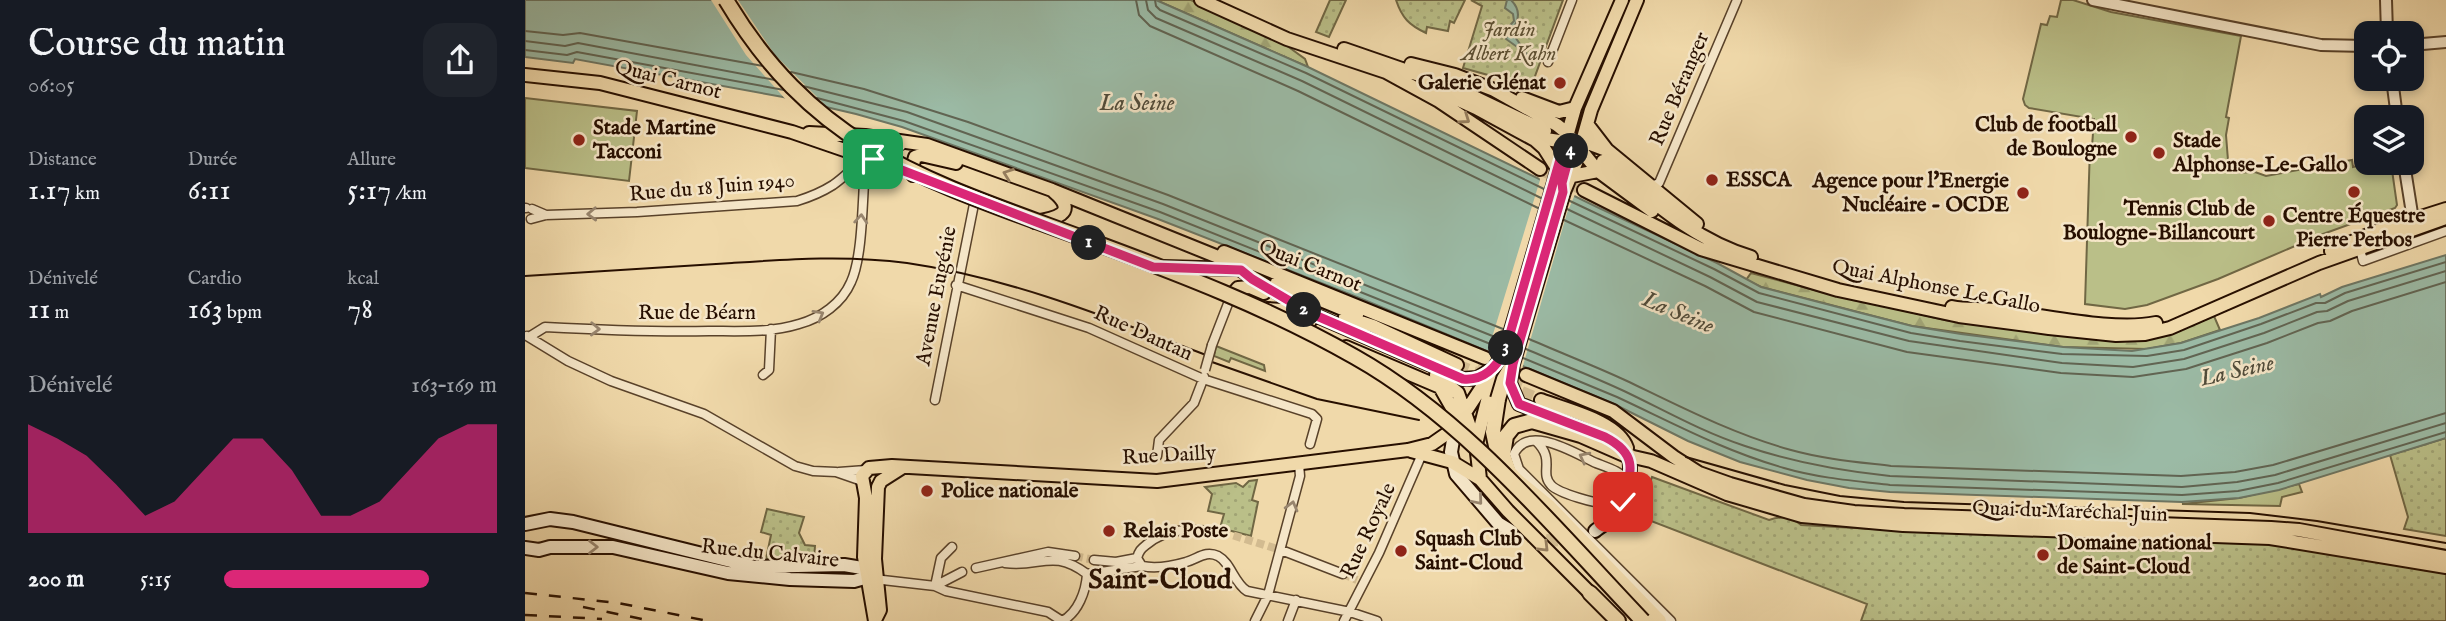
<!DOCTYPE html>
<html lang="fr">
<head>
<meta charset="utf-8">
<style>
  :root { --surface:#171b24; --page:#20242c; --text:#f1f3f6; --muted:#9ea1a6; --accent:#db2777 }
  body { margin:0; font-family:"IM FELL English",serif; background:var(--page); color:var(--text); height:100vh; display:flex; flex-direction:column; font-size:26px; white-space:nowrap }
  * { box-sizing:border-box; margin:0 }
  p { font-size:23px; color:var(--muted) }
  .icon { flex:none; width:38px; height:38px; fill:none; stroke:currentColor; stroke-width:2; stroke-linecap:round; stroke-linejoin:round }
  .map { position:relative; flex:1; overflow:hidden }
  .sheet { display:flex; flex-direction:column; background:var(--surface); width:525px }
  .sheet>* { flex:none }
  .buttons { position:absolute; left:1829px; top:21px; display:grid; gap:14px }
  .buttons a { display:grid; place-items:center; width:70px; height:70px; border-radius:14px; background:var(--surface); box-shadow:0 4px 10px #0003; font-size:35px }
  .pin { position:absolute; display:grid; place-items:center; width:60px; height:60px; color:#fff; margin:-30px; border-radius:14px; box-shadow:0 4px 10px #0006 }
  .km { position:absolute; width:35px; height:35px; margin:-18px; border-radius:50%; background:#222; color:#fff; font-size:19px; line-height:35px; text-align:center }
  .round { display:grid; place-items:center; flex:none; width:74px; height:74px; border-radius:21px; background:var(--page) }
  .overview { display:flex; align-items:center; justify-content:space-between; height:119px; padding:0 28px }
  h1 { font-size:38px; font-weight:600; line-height:52px }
  .stats { display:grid; grid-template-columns:repeat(3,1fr); gap:10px; height:119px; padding:7px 28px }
  .stats div { display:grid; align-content:center }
  .stats b { font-size:30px; font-weight:600 }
  .stats small { font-size:19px; font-weight:400 }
  .stats p { font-size:19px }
  .chart { height:196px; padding:14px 28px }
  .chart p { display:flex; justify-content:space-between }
  .chart svg { width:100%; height:126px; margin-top:7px; fill:var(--accent); opacity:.7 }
  ul { padding:0 28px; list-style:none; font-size:23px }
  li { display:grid; grid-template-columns:112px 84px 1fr; align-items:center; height:52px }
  li i { height:18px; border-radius:9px; background:var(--accent) }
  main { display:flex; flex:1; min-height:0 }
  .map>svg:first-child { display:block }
</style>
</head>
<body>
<main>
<section class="sheet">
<div class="overview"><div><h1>Course du matin</h1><p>06:05</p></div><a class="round"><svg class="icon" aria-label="share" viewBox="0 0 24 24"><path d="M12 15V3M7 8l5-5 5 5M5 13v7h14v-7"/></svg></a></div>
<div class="stats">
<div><p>Distance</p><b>1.17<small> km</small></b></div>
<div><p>Durée</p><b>6:11</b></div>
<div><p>Allure</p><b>5:17<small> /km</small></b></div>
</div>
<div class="stats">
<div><p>Dénivelé</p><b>11<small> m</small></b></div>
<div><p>Cardio</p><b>163<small> bpm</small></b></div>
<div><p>kcal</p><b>78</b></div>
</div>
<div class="chart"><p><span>Dénivelé</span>163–169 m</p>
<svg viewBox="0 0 160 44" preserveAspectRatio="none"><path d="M0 44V6L10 11L20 17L30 27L40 38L50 33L60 22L70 11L80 11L90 22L100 38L110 38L120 33L130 22L140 11L150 6L160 6V44z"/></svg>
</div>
<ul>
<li><b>200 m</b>5:15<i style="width:75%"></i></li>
</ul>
</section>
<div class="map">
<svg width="1921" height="621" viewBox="0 0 1921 621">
  <defs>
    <pattern id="forest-firs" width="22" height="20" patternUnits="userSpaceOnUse" patternTransform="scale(1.75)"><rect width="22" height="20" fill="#babf88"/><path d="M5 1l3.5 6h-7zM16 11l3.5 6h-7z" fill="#a0a374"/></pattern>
    <pattern id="park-dots" width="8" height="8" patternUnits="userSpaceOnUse" patternTransform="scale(1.75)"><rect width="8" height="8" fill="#babf88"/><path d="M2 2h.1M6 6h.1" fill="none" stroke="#a0a374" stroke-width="1.8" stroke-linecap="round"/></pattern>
  </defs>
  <rect width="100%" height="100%" fill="#f0d9aa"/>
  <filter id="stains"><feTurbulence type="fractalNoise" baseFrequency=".00286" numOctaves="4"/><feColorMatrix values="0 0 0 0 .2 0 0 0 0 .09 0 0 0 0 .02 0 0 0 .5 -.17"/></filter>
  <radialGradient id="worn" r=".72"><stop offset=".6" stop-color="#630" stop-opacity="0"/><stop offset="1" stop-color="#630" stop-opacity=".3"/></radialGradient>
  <!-- grass -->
  <path fill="#babf88" stroke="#706744" stroke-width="2" d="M1536 0H1548L1586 12 1716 36 1701 117 1704 118 1701 135 1704 173 1730 172 1741 176 1827 160 1828 167 1846 163H1866L1872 205 1870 208 1798 234 1693 279 1622 305 1600 309 1560 304 1565 147H1567L1569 119 1504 108 1500 105 1498 99 1516 24 1522 25 1525 16 1532 17Z
    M0 98 112 111 104 181 0 168Z
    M691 346 739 365 740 371 706 358 704 362 689 356Z
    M1774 484 1777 492 1757 497 1755 506 1657 504 1714 498Z"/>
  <!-- forest -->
  <path fill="url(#forest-firs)" stroke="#706744" stroke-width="2" d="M631 0H666L754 40 780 59 783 67Z
    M1226 273 1297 292 1420 320 1479 328H1660L1689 316 1695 330 1656 343 1622 349 1538 347 1387 326 1236 287 1221 280Z"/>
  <!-- park -->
  <path fill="url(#park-dots)" stroke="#706744" stroke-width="2" d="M805 0H821L804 37 791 32Z
    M871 0H940L929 23 925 21 923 31 902 27 901 33C884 25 877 18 871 0Z
    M946 0H1038L1006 87 938 68 957 6Z
    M1921 438V536L1879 529 1883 517 1865 455Z
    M1127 477 1244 520C1257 516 1265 516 1276 525L1348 529 1735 539 1921 573V621H1336L1342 604 1113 516Z
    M732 480 727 500 733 502 726 536 695 528 699 514 683 511 687 494 680 487 711 483 718 487 724 481Z
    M242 509 279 517 274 533 280 545 290 546 289 559H241L246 535 236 532Z"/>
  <!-- water -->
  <path fill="#9bbaa5" stroke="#6d7663" stroke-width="2" d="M0 0H631L783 67 1072 207 1192 263 1236 287 1332 312 1387 326 1436 334 1538 347 1607 351 1656 343 1734 318 1795 294 1796 297 1817 287 1921 255V438L1754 490 1714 498 1657 502 1365 492 1324 488 1282 480 1215 462 1163 441 1089 404 837 299 633 219 377 127 331 114 258 97 50 59 48 63 0 57Z
    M982 0H986C996 10 995 20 986 31L1006 60 1005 66 1000 64 995 49 981 39 983 34 978 36 977 34 989 21 988 14 980 8Z"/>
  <!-- pier -->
  <path fill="#f0d9aa" d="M186 0H213L250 55 307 112 263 102 221 55Z
    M1014 175 1051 192 1042 213 997 369 962 354 1015 180Z"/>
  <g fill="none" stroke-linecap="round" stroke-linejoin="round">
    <!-- shore -->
    <path stroke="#616452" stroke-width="2" d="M611 0 614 15 625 26 773 91 1013 208
      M621 0 623 10 631 18 777 81 1016 198
      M630 0 631 6 635 10 781 73 1019 189
      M0 31 38 35 55 33 238 66
      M0 41 40 46 53 43 250 80
      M0 50 42 55 52 52 259 90
      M266 72 339 89 443 122 643 195 978 329
      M278 86 382 112 638 204 975 339
      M292 98 379 121 635 212 973 347
      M1045 201 1189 269 1234 293 1386 333 1435 341 1537 354 1622 356 1659 350 1736 324 1791 303H1800L1820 293 1921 262
      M1042 209 1185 277 1232 302 1384 341 1537 363 1608 367 1659 359 1739 333 1792 312 1802 311 1823 301 1921 271
      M1039 220 1180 286 1229 312 1382 352 1536 373 1608 377 1661 369 1742 343 1793 323 1805 321 1827 311 1921 282
      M1004 339C1036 353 1070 366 1102 381 1156 407 1208 434 1266 450 1298 459 1333 462 1366 466L1656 476 1710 472 1748 465 1921 413
      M1001 349C1033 363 1067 376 1099 391 1139 410 1177 432 1220 446 1267 462 1316 471 1365 476L1657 487 1712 482 1750 475 1921 423
      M998 358C1029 371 1061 384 1092 397 1150 424 1197 450 1259 468 1293 478 1330 481 1365 485L1657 495 1713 491 1753 483 1921 432"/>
    <!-- minor-tunnel -->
    <path stroke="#d2bb90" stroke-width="8" stroke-dasharray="8 4" stroke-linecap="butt" d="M697 532 756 550
      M550 556 569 560
      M818 574 832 580"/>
    <!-- secondary-tunnel -->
    <path stroke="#d2bb90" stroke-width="12" stroke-dasharray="12 6" stroke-linecap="butt" d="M986 531C1019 543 1038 544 1070 531"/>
    <!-- primary-tunnel -->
    <path stroke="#d2bb90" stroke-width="12" stroke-dasharray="12 6" stroke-linecap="butt" d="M1015 169 1059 190
      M954 363 1003 383
      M932 365 964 378
      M980 385 1016 400"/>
    <!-- minor casing -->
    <g stroke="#59422a" stroke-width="11">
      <path id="minor" d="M1023 62 1047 0
        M1125 187 1134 183 1212 0
        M0 208H1
        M7 209 21 215
        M6 219 21 215 112 212 272 201C285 197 297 192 308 185 331 169 345 145 376 146
        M1835 249 1838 261 1921 231
        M431 285 564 328 678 379 787 414 792 419 785 444
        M2 336 43 361 86 381 179 414 270 466 288 471 311 472 337 481
        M4 337 20 327C75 330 129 332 184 331 214 331 245 333 274 324 296 318 317 303 326 282 339 254 337 190 341 156
        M687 345 706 296
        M238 375 244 370 246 329
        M410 400 450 199
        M1011 441C1031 460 1014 472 1026 485 1033 493 1073 505 1083 503 1090 501 1096 495 1101 491
        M632 456 634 440 669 403 679 377
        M314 472 341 470
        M1104 482C1095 471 1084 468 1071 463 1051 454 1003 423 989 454L994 469 1146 621
        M756 550 818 574
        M612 558 617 566C631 569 647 566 661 562 673 559 680 550 693 556 706 563 709 583 722 591L825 612 852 621
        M612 558C614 551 616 549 621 545 643 526 670 529 697 532
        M569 560 591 562 612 558
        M480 563C516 568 527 548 562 574L617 566
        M451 568 523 552 550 556
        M349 579 410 586 421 591 523 612 537 621
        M410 586 416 558 427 547
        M410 586 437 572
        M537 621C553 613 561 591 562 574
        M730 621 743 595 775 476 774 464
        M763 621 771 600
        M819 621 854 553 897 454"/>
    </g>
    <!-- tertiary casing -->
    <g stroke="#59422a" stroke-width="14">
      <path id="tertiary" d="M1568 0 1796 45 1841 46
        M1861 0 1862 33
        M1886 45 1921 42
        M1867 79 1872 117
        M1879 163 1889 226"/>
    </g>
    <!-- secondary casing -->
    <g stroke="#270f00" stroke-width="16">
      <path id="secondary" d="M930 428 926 452 931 474 973 523 986 531
        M0 524 25 519 48 522 230 567 319 565 337 568 343 577 329 581 265 579 203 573 88 547H25L14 550 0 548
        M1070 531C1076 526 1084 522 1089 517 1103 502 1107 474 1104 456"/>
    </g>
    <!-- primary casing -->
    <g stroke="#270f00" stroke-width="16">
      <path id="primary" d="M676 0 762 39 861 72 914 101 1015 169
        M1112 0 1066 110 1051 163 1039 192 988 364 985 383 994 404 1080 437 1092 444 1104 456 1126 461 1202 494 1277 516 1378 525 1745 538 1921 567
        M819 49 926 86 1020 131
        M886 64 930 75 969 90 1032 125 1042 133 1073 171
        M0 75 75 83 267 132 366 166
        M901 85 951 108 1010 140 1019 148 1033 170
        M997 98 1034 112 1050 108
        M1062 124 1082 150 1172 224
        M284 133 340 136 402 145 527 190 698 259 785 313 938 379 952 378 967 369
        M1008 133 1021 139 1040 142 1057 141 1081 150
        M1078 161C1124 198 1168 240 1226 257
        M388 175 387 168 390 157 396 155 431 163
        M1047 176 1073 171 1127 211
        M1028 186 1050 108 1097 0
        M1059 190 1176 249 1313 290 1434 316 1524 328 1591 335 1620 334 1645 328 1794 263 1921 218
        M510 222C528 219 555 214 529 192
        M1806 251 1852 231 1921 209
        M699 252 960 358
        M639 267 711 269
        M752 282 832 315
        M706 296 713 288 725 287 739 293
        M1427 307C1441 310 1456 308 1470 310 1517 314 1586 332 1631 323
        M742 309 757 310 785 321
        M820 317 848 326 932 365
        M821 347 915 387 927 408 930 428
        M911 375 933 393 951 444
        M1001 375 1088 411 1149 457 1174 473 1205 484 1279 505 1329 512 1379 515 1746 528 1774 530 1921 557
        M1016 400C1041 410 1093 421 1102 448
        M886 451 927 462 955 479 983 511 1065 593
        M955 479 951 444 969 374
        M350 620 355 610 350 559 353 487 356 481 378 467
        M350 621 339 557 341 498 337 476 344 468 367 466 632 481 883 450 907 444 930 428 970 367"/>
    </g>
    <!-- motorway casing -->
    <g stroke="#270f00" stroke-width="18">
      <path id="motorway" d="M973 399 968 432 974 460
        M1104 456 1056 435 1007 421 989 426 981 436 978 455 984 472 991 480 1024 507 1134 621
        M1065 593 1093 621"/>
    </g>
    <!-- minor -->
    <use href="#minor" stroke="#f5e6c8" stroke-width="8"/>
    <!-- tertiary -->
    <use href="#tertiary" stroke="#f5e6c8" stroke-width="10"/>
    <!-- secondary -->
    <use href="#secondary" stroke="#f5e6c8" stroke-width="12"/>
    <!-- primary -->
    <use href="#primary" stroke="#f0d9aa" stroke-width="12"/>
    <!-- motorway -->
    <use href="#motorway" stroke="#f0d9aa" stroke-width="14"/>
    <!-- tram -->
    <path stroke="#270f00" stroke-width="2" d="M0 276C69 272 138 267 207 263 266 259 323 255 382 263 486 278 584 318 681 355
      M687 362 792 399 894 420
      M1161 457 1260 485 1315 496 1379 502 1725 513 1792 521 1921 543"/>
    <!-- rail -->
    <path stroke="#270f00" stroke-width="2.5" stroke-dasharray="12 12" stroke-linecap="butt" d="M0 593 93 603 183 621
      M58 607 127 621
      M0 615 77 619"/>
    <!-- minor-bridge casing -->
    <g stroke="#59422a" stroke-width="11" stroke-linecap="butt">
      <path id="minor-bridge" d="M680 370 687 345"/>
    </g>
    <!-- primary-bridge casing -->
    <g stroke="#270f00" stroke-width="16" stroke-linecap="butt">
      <path id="primary-bridge" d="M970 367 980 351 1028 186"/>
    </g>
    <!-- motorway-bridge casing -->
    <g stroke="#270f00" stroke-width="18" stroke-linecap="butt">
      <path id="motorway-bridge" d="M201 0C291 151 406 182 560 239 655 274 742 307 830 357 942 420 1031 530 1118 621
        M973 399 979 379 988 364"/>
    </g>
    <!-- minor-bridge -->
    <use href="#minor-bridge" stroke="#f5e6c8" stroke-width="8"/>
    <!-- primary-bridge -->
    <use href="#primary-bridge" stroke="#f0d9aa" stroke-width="12"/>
    <!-- motorway-bridge -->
    <use href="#motorway-bridge" stroke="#f0d9aa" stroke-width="14"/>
  </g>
  <!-- one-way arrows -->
  <defs><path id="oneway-chevron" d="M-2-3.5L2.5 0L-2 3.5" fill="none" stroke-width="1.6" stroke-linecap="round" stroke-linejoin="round" transform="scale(1.75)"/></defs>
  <g stroke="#967e5e">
    <use href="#oneway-chevron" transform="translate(940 119) rotate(35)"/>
    <use href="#oneway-chevron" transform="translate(483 174) rotate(-160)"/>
    <use href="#oneway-chevron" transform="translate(1019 547) rotate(45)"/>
  </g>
  <g stroke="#98856e">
    <use href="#oneway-chevron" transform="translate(67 214) rotate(178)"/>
    <use href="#oneway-chevron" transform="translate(336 219) rotate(-86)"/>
    <use href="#oneway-chevron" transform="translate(294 315) rotate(-30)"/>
    <use href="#oneway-chevron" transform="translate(70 329) rotate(2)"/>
    <use href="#oneway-chevron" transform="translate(1059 457) rotate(-153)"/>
    <use href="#oneway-chevron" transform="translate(953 500) rotate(50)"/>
    <use href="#oneway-chevron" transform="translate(767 506) rotate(-75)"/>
    <use href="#oneway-chevron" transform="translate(68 547)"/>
  </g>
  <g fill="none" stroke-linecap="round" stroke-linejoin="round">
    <!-- route casing -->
    <g stroke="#fff" stroke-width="14">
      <path id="route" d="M348 159 628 267 716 270 727 279 785 313 938 379C959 381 971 367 980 351L1040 142H1048L1037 183 1038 192 988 364 985 383 994 404 1080 437C1113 454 1107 470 1098 502"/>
    </g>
    <!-- route -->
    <use href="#route" stroke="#db2777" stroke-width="9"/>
  </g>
  <!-- markers -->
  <g fill="#8f2418" stroke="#f5e6c8" stroke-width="2.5">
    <circle cx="1035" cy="83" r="7"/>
    <circle cx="1606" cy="137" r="7"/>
    <circle cx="54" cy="140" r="7"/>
    <circle cx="1634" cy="153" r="7"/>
    <circle cx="1187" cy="180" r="7"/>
    <circle cx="1829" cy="192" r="7"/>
    <circle cx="1498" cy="193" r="7"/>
    <circle cx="1744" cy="221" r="7"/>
    <circle cx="402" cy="491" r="7"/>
    <circle cx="584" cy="531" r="7"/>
    <circle cx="876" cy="551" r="7"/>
    <circle cx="1518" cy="555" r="7"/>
  </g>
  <g text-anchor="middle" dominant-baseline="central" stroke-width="5" stroke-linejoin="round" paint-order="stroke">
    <!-- park labels -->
    <g font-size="21" font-style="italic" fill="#5a4d30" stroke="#f5e6c8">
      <text x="984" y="30">Jardin<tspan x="984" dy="24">Albert Kahn</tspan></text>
    </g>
    <!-- street labels -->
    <g font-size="21" fill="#270f00" stroke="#f5e6c8">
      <text transform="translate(143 80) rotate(14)">Quai Carnot</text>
      <text transform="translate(1155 89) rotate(-67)">Rue Béranger</text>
      <text transform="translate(187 188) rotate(-5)">Rue du 18 Juin 1940</text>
      <text transform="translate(785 266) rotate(22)">Quai Carnot</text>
      <text transform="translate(1411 287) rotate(11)">Quai Alphonse Le Gallo</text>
      <text transform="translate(412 296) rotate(-79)">Avenue Eugénie</text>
      <text x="172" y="313">Rue de Béarn</text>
      <text transform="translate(618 334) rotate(24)">Rue Dantan</text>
      <text transform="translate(644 456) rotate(-3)">Rue Dailly</text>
      <text transform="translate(1545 512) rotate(2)">Quai du Maréchal Juin</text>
      <text transform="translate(844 531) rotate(-65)">Rue Royale</text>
      <text transform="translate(245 554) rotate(6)">Rue du Calvaire</text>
    </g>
    <!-- poi labels -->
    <g font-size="21" font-weight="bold" fill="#270f00" stroke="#f5e6c8" text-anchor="start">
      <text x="1021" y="83" text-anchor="end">Galerie Glénat</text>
      <text x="1592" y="125" text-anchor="end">Club de football<tspan x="1592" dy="24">de Boulogne</tspan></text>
      <text x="68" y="128">Stade Martine<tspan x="68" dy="24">Tacconi</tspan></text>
      <text x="1648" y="141">Stade<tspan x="1648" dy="24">Alphonse-Le-Gallo</tspan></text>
      <text x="1201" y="180">ESSCA</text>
      <text x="1484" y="181" text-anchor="end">Agence pour l'Energie<tspan x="1484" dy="24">Nucléaire - OCDE</tspan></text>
      <text x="1730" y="209" text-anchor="end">Tennis Club de<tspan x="1730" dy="24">Boulogne-Billancourt</tspan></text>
      <text x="1829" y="216" text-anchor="middle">Centre Équestre<tspan x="1829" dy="24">Pierre Perbos</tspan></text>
      <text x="416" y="491">Police nationale</text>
      <text x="598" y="531">Relais Poste</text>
      <text x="890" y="539">Squash Club<tspan x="890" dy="24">Saint-Cloud</tspan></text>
      <text x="1532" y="543">Domaine national<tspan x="1532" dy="24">de Saint-Cloud</tspan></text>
    </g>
    <!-- water labels -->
    <g font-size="23" font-style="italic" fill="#504b3a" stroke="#f5e6c8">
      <text x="612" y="103">La Seine</text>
      <text transform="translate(1153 313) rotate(23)">La Seine</text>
      <text transform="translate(1712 371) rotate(-13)">La Seine</text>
    </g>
    <!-- district labels -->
    <g font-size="28" font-weight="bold" fill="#270f00" stroke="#f5e6c8">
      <text x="635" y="580">Saint-Cloud</text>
    </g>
  </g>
  <rect width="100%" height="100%" filter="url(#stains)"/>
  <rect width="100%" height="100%" fill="url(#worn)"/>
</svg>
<div class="buttons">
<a><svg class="icon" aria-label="locate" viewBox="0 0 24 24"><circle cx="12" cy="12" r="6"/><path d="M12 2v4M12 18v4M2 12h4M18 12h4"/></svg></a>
<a><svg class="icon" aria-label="layers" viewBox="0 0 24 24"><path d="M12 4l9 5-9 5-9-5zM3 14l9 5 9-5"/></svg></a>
</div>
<div class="pin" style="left:348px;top:159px;background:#1e9e55"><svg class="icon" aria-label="arrive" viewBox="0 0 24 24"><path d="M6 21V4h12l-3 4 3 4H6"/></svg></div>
<div class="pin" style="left:1098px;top:502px;background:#d93025"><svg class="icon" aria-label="check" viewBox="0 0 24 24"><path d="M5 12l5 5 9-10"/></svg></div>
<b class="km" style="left:564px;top:243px">1</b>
<b class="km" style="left:779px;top:310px">2</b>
<b class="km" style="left:981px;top:348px">3</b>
<b class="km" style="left:1046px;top:151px">4</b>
</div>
</main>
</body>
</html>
